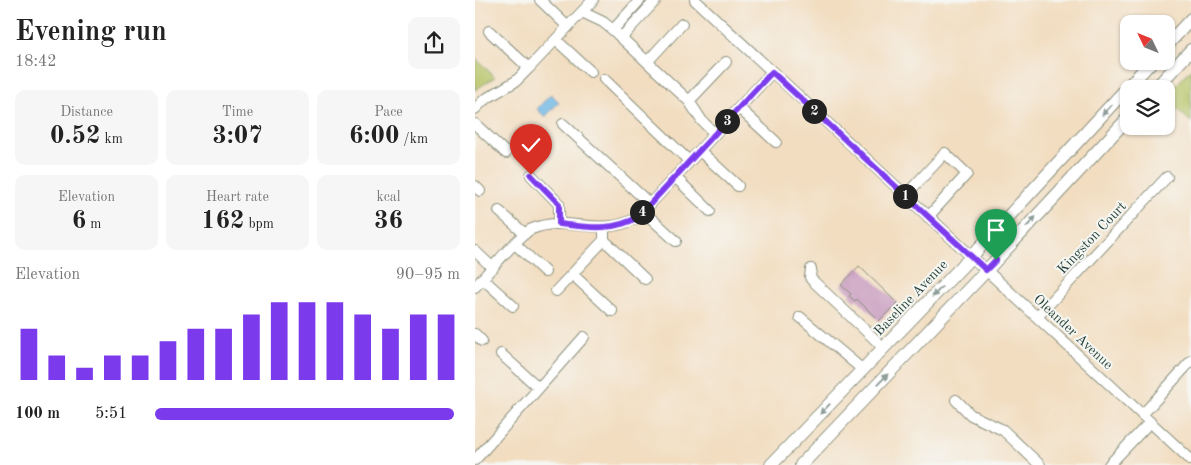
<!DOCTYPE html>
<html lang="en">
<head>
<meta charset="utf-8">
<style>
  :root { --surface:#fff; --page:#f6f6f6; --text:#222; --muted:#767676; --accent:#7c3aed }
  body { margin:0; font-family:"Old Standard TT",serif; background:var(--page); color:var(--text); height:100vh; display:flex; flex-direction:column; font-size:19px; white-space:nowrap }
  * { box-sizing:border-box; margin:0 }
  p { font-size:16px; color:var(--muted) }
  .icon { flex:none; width:28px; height:28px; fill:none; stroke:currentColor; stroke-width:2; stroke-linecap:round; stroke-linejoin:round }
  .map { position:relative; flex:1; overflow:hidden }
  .sheet { display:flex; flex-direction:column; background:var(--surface); width:475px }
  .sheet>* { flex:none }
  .needle { width:32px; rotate:313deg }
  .fabs { position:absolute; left:645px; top:15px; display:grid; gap:10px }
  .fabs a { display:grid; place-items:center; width:55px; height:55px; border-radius:10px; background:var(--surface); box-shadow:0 1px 4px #0004; font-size:25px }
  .pin { position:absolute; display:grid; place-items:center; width:42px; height:42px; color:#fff; margin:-51px -21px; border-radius:50% 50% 50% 0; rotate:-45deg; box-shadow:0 0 5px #0007 }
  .pin .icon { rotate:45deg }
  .km { position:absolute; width:25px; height:25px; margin:-12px; border-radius:50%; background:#222; color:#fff; font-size:14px; line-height:25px; text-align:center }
  .round { display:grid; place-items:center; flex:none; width:52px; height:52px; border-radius:10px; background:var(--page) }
  .headline { display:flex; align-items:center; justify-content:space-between; height:85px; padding:0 15px }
  h1 { font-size:28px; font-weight:600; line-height:38px }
  .figures { display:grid; grid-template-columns:repeat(3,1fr); gap:8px; height:85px; padding:5px 15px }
  .figures div { display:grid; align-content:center; border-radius:10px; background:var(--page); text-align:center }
  .figures b { font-size:25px; font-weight:600 }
  .figures small { font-size:14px; font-weight:400 }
  .figures p { font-size:14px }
  .chart { height:140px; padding:10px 15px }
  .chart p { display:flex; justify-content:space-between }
  .chart svg { width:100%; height:90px; margin-top:5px; stroke:var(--accent); stroke-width:6 }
  ul { padding:0 15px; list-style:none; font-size:16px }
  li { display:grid; grid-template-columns:80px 60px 1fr; align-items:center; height:38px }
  li i { height:12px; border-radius:6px; background:var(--accent) }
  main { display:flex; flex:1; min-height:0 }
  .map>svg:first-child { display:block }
</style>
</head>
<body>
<main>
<section class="sheet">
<div class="headline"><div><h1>Evening run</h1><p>18:42</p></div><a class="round"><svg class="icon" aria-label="share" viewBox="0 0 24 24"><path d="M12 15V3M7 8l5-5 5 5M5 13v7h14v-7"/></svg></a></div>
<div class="figures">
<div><p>Distance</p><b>0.52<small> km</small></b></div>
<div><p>Time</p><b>3:07</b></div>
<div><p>Pace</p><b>6:00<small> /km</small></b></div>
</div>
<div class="figures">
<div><p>Elevation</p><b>6<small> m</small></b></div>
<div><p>Heart rate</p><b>162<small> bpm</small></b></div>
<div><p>kcal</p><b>36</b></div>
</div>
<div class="chart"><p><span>Elevation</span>90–95 m</p>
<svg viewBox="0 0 160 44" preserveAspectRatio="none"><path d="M5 44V19M15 44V32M25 44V38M35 44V32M45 44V32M55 44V25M65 44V19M75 44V19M85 44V12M95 44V6M105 44V6M115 44V6M125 44V12M135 44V19M145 44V12M155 44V12"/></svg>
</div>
<ul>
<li><b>100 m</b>5:51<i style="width:98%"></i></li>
</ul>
</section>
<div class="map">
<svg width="716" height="465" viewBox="0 0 716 465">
  <rect width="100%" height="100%" fill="#f6f6f2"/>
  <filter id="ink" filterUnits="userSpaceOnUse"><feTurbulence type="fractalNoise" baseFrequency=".02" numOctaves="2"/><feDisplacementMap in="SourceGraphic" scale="10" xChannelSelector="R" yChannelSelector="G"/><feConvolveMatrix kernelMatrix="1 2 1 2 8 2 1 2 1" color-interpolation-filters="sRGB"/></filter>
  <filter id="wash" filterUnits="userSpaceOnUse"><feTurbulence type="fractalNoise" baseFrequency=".0096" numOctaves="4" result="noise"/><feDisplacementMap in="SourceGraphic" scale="20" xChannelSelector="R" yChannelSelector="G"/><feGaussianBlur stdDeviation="1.12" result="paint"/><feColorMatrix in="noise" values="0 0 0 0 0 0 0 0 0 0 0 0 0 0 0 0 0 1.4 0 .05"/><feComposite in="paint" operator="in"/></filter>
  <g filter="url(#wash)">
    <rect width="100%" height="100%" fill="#f2ddc0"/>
    <!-- green -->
    <path fill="#b5c264" stroke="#6a804c" d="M0 58 20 77 0 90Z
      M716 69V122L691 99V96Z"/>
    <!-- water -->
    <path fill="#6cb6e5" stroke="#467a8c" d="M76 94 84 102 70 117 62 109Z"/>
    <g id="blocks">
      <!-- building -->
      <path fill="#c493ba" d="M384 266 422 303 404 321 382 299 380 301 374 296 376 294 366 285Z"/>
    </g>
  </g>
  <g filter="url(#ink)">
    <use href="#blocks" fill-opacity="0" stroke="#888d7a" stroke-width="1"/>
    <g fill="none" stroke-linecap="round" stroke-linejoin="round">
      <!-- minor casing -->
      <g stroke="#888d7a" stroke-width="12">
        <path id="minor" d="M65 0 93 27
          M220 0 716 460
          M107 12 128 22 138 30 214 101 227 121 240 134
          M138 30 165 0
          M14 31 54 68
          M146 38 181 0
          M81 40 116 72
          M172 62 207 24
          M129 79 214 161
          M214 101 251 62
          M264 108 301 142
          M0 109 9 100 41 81 54 68 118 0
          M0 124 31 153
          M88 124 175 204
          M225 151 263 186
          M56 175 84 204V224
          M200 177 235 211
          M0 186 5 191
          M430 196 470 153 492 174 453 217
          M24 211 50 234
          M168 211 201 241
          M129 240 170 279
          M40 244 70 272
          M0 251 18 268
          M336 269 335 277 336 279 409 348
          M97 274 137 311
          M8 279 38 306
          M0 287C10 276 47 232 57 229 92 214 127 239 163 217L297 72
          M81 291 129 240V228
          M325 317 388 370
          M562 317 692 177
          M0 334 7 341
          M26 354 64 388
          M481 400 496 415 528 430 565 465
          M667 415 716 361
          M0 460 109 337
          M634 465 675 422"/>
      </g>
      <!-- major casing -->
      <g stroke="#888d7a" stroke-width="14">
        <path id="major" d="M691 46 716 19
          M680 89 716 50
          M296 465 496 257 677 61
          M326 465 511 271 654 117"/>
      </g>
      <!-- minor -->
      <use href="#minor" stroke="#fff" stroke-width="10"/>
      <!-- major -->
      <use href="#major" stroke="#fff" stroke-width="12"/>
    </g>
    <!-- one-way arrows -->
    <defs><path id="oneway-solid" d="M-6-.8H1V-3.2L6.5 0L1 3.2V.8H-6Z" transform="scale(1.25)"/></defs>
    <g fill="#8f9e9a">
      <use href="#oneway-solid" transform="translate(632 110) rotate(133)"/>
      <use href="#oneway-solid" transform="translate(556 222) rotate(-47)"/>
      <use href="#oneway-solid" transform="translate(462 292) rotate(134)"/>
      <use href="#oneway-solid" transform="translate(408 379) rotate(-46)"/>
      <use href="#oneway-solid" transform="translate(350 409) rotate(134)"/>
    </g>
  </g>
  <g fill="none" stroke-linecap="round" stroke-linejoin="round" filter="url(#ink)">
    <!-- route casing -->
    <g stroke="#fff" stroke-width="10">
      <path id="route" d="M56 175 84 204V224C111 227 138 232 163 217L297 72 511 270 521 260"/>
    </g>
    <!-- route -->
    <use href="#route" stroke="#7c3aed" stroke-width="6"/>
  </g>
  <g text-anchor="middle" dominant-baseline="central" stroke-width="4" stroke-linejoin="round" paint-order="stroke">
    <!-- street labels -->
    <g font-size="14" fill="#1f3d34" stroke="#f6f6f2">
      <text transform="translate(617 238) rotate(-47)">Kingston Court</text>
      <text transform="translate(436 298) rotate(-46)">Baseline Avenue</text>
      <text transform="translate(598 332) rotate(43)">Oleander Avenue</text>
    </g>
  </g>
</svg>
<div class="fabs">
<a><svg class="needle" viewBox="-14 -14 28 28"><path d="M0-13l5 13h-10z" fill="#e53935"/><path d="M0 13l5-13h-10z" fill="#767676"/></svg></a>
<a><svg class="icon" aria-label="layers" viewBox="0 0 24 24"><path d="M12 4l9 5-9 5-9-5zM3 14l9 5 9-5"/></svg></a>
</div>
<div class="pin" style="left:521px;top:260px;background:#1e9e55"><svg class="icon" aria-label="arrive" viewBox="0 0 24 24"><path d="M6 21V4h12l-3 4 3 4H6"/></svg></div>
<div class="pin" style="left:56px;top:175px;background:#d93025"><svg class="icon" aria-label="check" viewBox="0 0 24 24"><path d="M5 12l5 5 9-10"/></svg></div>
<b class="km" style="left:430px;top:196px">1</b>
<b class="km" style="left:339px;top:111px">2</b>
<b class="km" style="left:252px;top:121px">3</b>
<b class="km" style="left:167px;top:212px">4</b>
</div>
</main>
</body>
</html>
